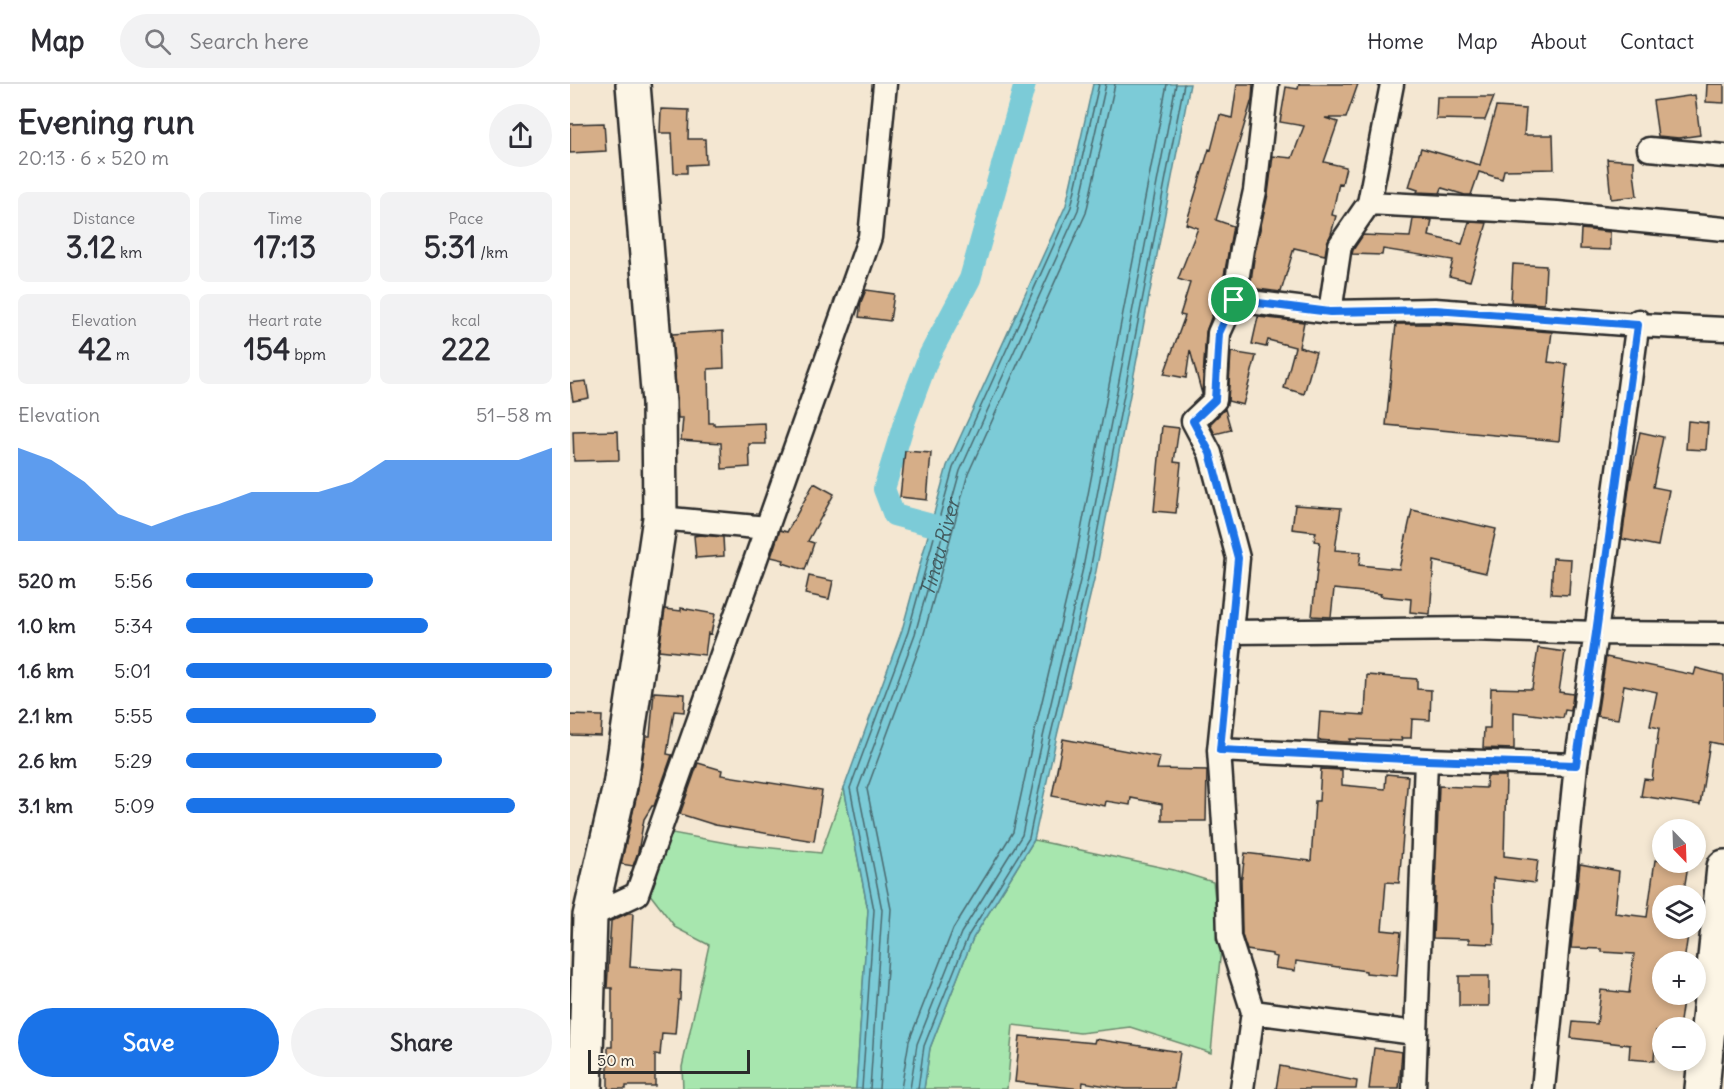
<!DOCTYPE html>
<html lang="en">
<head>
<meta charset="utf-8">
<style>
  :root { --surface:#fff; --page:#f2f2f3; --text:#2b2b33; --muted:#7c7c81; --line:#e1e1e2; --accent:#1a73e8 }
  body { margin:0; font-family:Delius,sans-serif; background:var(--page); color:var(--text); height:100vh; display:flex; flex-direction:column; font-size:22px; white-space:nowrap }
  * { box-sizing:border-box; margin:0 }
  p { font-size:20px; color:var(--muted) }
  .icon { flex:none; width:33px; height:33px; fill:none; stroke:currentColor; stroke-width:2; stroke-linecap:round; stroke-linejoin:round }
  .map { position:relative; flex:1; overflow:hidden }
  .drawer { display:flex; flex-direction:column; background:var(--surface); width:570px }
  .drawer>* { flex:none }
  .needle { width:39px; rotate:157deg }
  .tools { position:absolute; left:1082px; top:735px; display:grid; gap:12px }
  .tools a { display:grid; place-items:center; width:54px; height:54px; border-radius:50%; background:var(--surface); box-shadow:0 3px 9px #0003; font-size:30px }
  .scale { position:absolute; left:18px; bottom:15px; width:162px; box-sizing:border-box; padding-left:6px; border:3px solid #2b2b2b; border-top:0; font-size:16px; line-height:21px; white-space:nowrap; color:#2b2b2b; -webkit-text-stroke:4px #fcf5e5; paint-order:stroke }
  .pin { position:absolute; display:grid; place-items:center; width:51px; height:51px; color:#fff; margin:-26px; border:3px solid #fff; border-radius:50%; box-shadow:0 2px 6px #0007 }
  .round { display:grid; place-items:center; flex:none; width:63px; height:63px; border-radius:32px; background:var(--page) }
  .summary { display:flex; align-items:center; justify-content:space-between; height:102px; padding:0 18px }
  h1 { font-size:33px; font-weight:800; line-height:45px }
  .metrics { display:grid; grid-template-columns:repeat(3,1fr); gap:9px; height:102px; padding:6px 18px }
  .metrics div { display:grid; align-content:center; border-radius:9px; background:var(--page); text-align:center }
  .metrics b { font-size:30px; font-weight:800 }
  .metrics small { font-size:16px; font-weight:400 }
  .metrics p { font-size:16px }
  .chart { height:168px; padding:12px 18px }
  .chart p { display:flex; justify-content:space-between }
  .chart svg { width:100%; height:108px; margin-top:6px; fill:var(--accent); opacity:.7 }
  .button { display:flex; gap:12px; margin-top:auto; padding:12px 18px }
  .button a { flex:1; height:69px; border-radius:36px; background:var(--accent); color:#fff; font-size:24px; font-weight:800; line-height:69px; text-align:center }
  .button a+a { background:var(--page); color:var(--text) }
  ul { padding:0 18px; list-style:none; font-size:20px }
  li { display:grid; grid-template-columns:96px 72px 1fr; align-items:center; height:45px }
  li i { height:15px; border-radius:8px; background:var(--accent) }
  header { display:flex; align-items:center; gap:36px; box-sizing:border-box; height:84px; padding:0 30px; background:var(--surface); border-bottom:2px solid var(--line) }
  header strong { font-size:28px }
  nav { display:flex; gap:33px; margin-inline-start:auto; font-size:21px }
  .search { width:420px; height:54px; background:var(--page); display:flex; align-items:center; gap:15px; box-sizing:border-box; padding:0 21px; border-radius:33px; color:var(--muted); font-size:22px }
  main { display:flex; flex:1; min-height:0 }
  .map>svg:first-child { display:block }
</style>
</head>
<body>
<header>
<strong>Map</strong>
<div class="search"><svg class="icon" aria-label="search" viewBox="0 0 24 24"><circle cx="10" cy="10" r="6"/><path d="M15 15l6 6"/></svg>Search here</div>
<nav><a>Home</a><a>Map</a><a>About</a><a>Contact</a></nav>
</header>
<main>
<section class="drawer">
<div class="summary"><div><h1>Evening run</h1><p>20:13 · 6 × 520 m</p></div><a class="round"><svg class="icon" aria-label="share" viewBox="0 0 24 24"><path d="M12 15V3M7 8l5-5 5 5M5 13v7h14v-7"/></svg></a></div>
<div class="metrics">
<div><p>Distance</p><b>3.12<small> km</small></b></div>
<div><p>Time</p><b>17:13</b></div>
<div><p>Pace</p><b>5:31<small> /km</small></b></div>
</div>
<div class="metrics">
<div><p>Elevation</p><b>42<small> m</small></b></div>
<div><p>Heart rate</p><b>154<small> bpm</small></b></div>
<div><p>kcal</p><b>222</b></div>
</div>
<div class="chart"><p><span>Elevation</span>51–58 m</p>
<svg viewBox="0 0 160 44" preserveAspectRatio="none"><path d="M0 44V6L10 11L20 20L30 33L40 38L50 33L60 29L70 24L80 24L90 24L100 20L110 11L120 11L130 11L140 11L150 11L160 6V44z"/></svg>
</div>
<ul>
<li><b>520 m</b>5:56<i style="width:51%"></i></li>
<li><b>1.0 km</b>5:34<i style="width:66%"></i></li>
<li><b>1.6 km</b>5:01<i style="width:100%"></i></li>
<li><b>2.1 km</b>5:55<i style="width:52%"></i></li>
<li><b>2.6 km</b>5:29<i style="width:70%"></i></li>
<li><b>3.1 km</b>5:09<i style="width:90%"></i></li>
</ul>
<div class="button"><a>Save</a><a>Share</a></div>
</section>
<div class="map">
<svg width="1154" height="1005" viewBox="0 0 1154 1005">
  <rect width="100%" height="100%" fill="#f4e7d2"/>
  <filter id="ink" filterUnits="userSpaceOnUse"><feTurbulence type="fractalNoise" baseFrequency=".0167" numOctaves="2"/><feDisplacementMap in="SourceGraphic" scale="12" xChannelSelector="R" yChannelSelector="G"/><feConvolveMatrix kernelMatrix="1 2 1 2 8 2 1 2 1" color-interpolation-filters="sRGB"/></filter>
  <g filter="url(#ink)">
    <!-- green -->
    <path fill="#a7e6ae" stroke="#69886c" stroke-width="1.5" d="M274 704 298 826 286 1005H113L112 983 139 861 106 844 79 809 97 748 162 760 251 769Z
      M464 756 604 786 643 798 651 864 641 969 560 943 510 949 443 941 437 1005H354L360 964 403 854Z"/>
    <!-- water -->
    <path fill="#7bcbd7" stroke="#5b8b92" stroke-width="1.5" d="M523 0H620L526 487 486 656 464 756 403 854 360 964 354 1005H286L298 826 274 704 332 546 377 382 496 121Z"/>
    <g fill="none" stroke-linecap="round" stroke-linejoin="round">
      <!-- shore -->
      <g stroke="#4b6b70" stroke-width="1.5">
        <path d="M292 1005 304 826 280 704 338 548 383 384 501 123 529 0"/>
        <path id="s1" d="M300 1005 312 826 288 705 345 550 390 387 508 126 536 0"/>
        <path d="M309 1005 321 825 297 705 353 553 398 390 516 129 545 0"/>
        <path d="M331 1005 339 957 383 845 443 748 464 651 504 483 597 0"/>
        <path d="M340 1005 347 960 391 849 452 751 473 653 513 484 606 0"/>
        <path d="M348 1005 354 962 398 852 459 754 480 654 520 486 614 0"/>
      </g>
      <!-- canal -->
      <path stroke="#7bcbd7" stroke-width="22" d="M369 443 324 431 314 405 334 339 359 272 400 195 455 0"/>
    </g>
    <!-- building -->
    <path fill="#d6ae88" stroke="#2b2b2b" stroke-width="1.5" d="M667 0H683L682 15 646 136 663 142 652 203 636 248 632 310 620 266 616 294 594 290 615 232 610 231 620 199 608 195 628 144 616 140 639 65 641 66 650 31 662 34Z
      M729 0H788L776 34H755L768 38 754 78 776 83 772 100 769 99 762 131 766 132 761 150 757 159 755 171 724 164 711 208 680 204 685 168 698 110 703 72 722 74 734 42 710 38 716 3 728 5Z
      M1137 0H1154V19L1136 18Z
      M1125 11 1130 51 1109 54 1088 52 1083 17Z
      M867 13H924L915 36 866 35Z
      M926 23 956 25 954 51H983L984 85 934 86 932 95 909 88 901 111H895L872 104 870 109 847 108 848 106 839 103 851 64 910 81Z
      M91 25 119 26 118 55H135L136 80 117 81V89H104L102 49H90Z
      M34 39 36 67 0 69V40Z
      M1037 75 1064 77V88L1067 112 1041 115Z
      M843 135 862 136 859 152 892 160 899 138 917 139 900 197 879 192 883 176 813 165 812 171 782 170 783 166 793 151 840 153Z
      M1011 145 1040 148V166L1010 165Z
      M943 180 976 182 974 220 941 218Z
      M296 206 324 210 320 237 289 233 291 218Z
      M688 233 734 238 729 263 746 268 734 310 714 304 725 263 698 256 696 263 682 260Z
      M826 240H865L982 248 978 278 997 280 989 357 816 341Z
      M153 247 154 284 138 285 139 339H144V341L195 339 196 360H179L180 383 152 385 151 359 111 356 113 334H108L102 250Z
      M661 268 686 272 673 321 658 317Z
      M16 297 19 314 3 317 0 299Z
      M655 325 661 346 645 350 640 340Z
      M1118 337 1138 339 1136 366 1116 365Z
      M592 342 609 344 604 378 611 379 606 429 584 427Z
      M48 347 49 376 4 377 3 348Z
      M1070 348 1093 353 1083 403 1099 406 1088 462 1052 455 1060 397Z
      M335 367 361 369 357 416 330 413Z
      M244 399 264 410 238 457 244 459 235 486 213 479 214 476 201 473 210 446 217 448Z
      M725 421 771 424 765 466 791 468 789 481 829 485 842 426 926 445 916 489 864 477 860 530 840 528 841 515 810 512 811 510 764 505 761 533 742 532 750 458 744 457 746 448 722 445Z
      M130 451 153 453 154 472 126 474 124 452Z
      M983 474 1001 475 999 511 981 510Z
      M239 492 263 497 259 515 235 510Z
      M111 524 145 530 141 550 138 549 135 571 89 566 95 525 111 527Z
      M968 564 995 568 989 608 1003 610 1001 627 995 626 993 634 944 628V665L913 664 914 644H920L921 604 962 605Z
      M1036 573 1124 591 1126 584 1154 591V661L1140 658 1130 721 1071 712 1074 695 1082 696 1089 644 1080 642 1087 608 1054 601 1048 635 1027 632Z
      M797 591 847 595V605L861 606 860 636 842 635 841 654H831L832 657 780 655V658H774L748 656 750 628 795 631Z
      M84 608 115 610 114 628 104 627 97 670 102 671 84 722H82L74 735 68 768 63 782 51 780 68 706 76 652H80Z
      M0 631 32 632 31 652 0 651Z
      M493 655 590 673 587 685 637 686 636 737H592V720L561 714 560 721 536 717 535 722 482 712Z
      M128 679 152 686 151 691 252 707 244 757 145 741 110 730Z
      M751 685 772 686V701L815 705 816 690 838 692 829 799 816 798 812 846 831 848 827 892 796 889V887L726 877 725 887 705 884 707 873 702 872V870L677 866 672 851 671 793H672L675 769 741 777 745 717H749Z
      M917 692H936L934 772 968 776 965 799 923 794 924 838H925L924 860 899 859V855L863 854 869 702 916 704Z
      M1085 776 1092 777V778L1118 781 1113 812H1092V844H1119L1114 878H1092V910H1114L1109 944H1092V948L1086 947 1084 977 1059 975 1060 961 1001 954 1003 938 1027 940 1031 906 1059 909 1064 870 1032 868V865L1001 864 1010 780 1049 787 1045 829 1077 833Z
      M58 829H63L60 883 111 887 110 916H108L105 950 92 949 90 971 85 970V1002H56V1005H38V963H42V904H37L41 837Z
      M889 892H919V922H889Z
      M450 952 524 959 525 955 610 968 604 1005H555L513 998 512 1005 445 998Z
      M804 964 832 968 829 1005H799Z
      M710 982 787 997 786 1005H706Z"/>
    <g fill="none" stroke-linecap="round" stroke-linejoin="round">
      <!-- street casing -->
      <g stroke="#2b2b2b" stroke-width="27">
        <path id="street" d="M1079 65 1154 72
          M799 119 987 129 1154 145
          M664 216 760 228 865 226 1068 241 1154 245
          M760 228 770 161 799 119 822 0
          M90 434 197 444
          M661 548 668 474 640 369 623 337 645 316 649 249 664 216 672 165 685 107 697 0
          M649 666 856 676 1006 681
          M20 832 67 810 300 153 315 0
          M683 928 845 949
          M672 1005 683 928 659 853 657 784 649 666 661 548 903 545 1026 549 1154 550
          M844 1005 856 676
          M973 1005 1006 681 1026 549 1068 237"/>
      </g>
      <!-- secondary casing -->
      <g stroke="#2b2b2b" stroke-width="38">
        <path id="secondary" d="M15 1005 20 832 50 702 90 434 89 319 63 0
          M1132 1005 1154 783"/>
      </g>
      <!-- street -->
      <use href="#street" stroke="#fcf5e5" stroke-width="22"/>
      <!-- secondary -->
      <use href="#secondary" stroke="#fcf5e5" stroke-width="33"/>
    </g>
  </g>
  <g fill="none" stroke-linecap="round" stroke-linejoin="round" filter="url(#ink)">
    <!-- route casing -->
    <g stroke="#fff" stroke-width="12">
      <path id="route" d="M664 216 760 228 865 226 1068 241 1026 549 1006 681 856 676 650 666 668 474 640 369 623 337 645 316 649 249Z"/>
    </g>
    <!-- route -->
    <use href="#route" stroke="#1a73e8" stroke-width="8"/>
  </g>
  <g text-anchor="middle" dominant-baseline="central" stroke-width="5" stroke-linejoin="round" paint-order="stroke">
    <!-- water labels -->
    <g font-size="20" font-style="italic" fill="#435b5f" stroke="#fcf5e5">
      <text stroke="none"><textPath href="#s1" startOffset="558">Tinau River</textPath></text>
    </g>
  </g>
</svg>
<div class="tools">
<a><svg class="needle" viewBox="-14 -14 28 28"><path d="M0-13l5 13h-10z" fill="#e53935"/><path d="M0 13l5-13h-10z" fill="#7c7c81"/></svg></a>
<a><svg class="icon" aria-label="layers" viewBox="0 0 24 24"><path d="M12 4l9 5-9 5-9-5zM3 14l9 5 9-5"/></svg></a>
<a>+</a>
<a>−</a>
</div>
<div class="scale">50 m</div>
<div class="pin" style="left:664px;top:216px;background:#1e9e55"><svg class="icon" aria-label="arrive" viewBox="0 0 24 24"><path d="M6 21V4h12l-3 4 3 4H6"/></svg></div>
</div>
</main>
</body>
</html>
